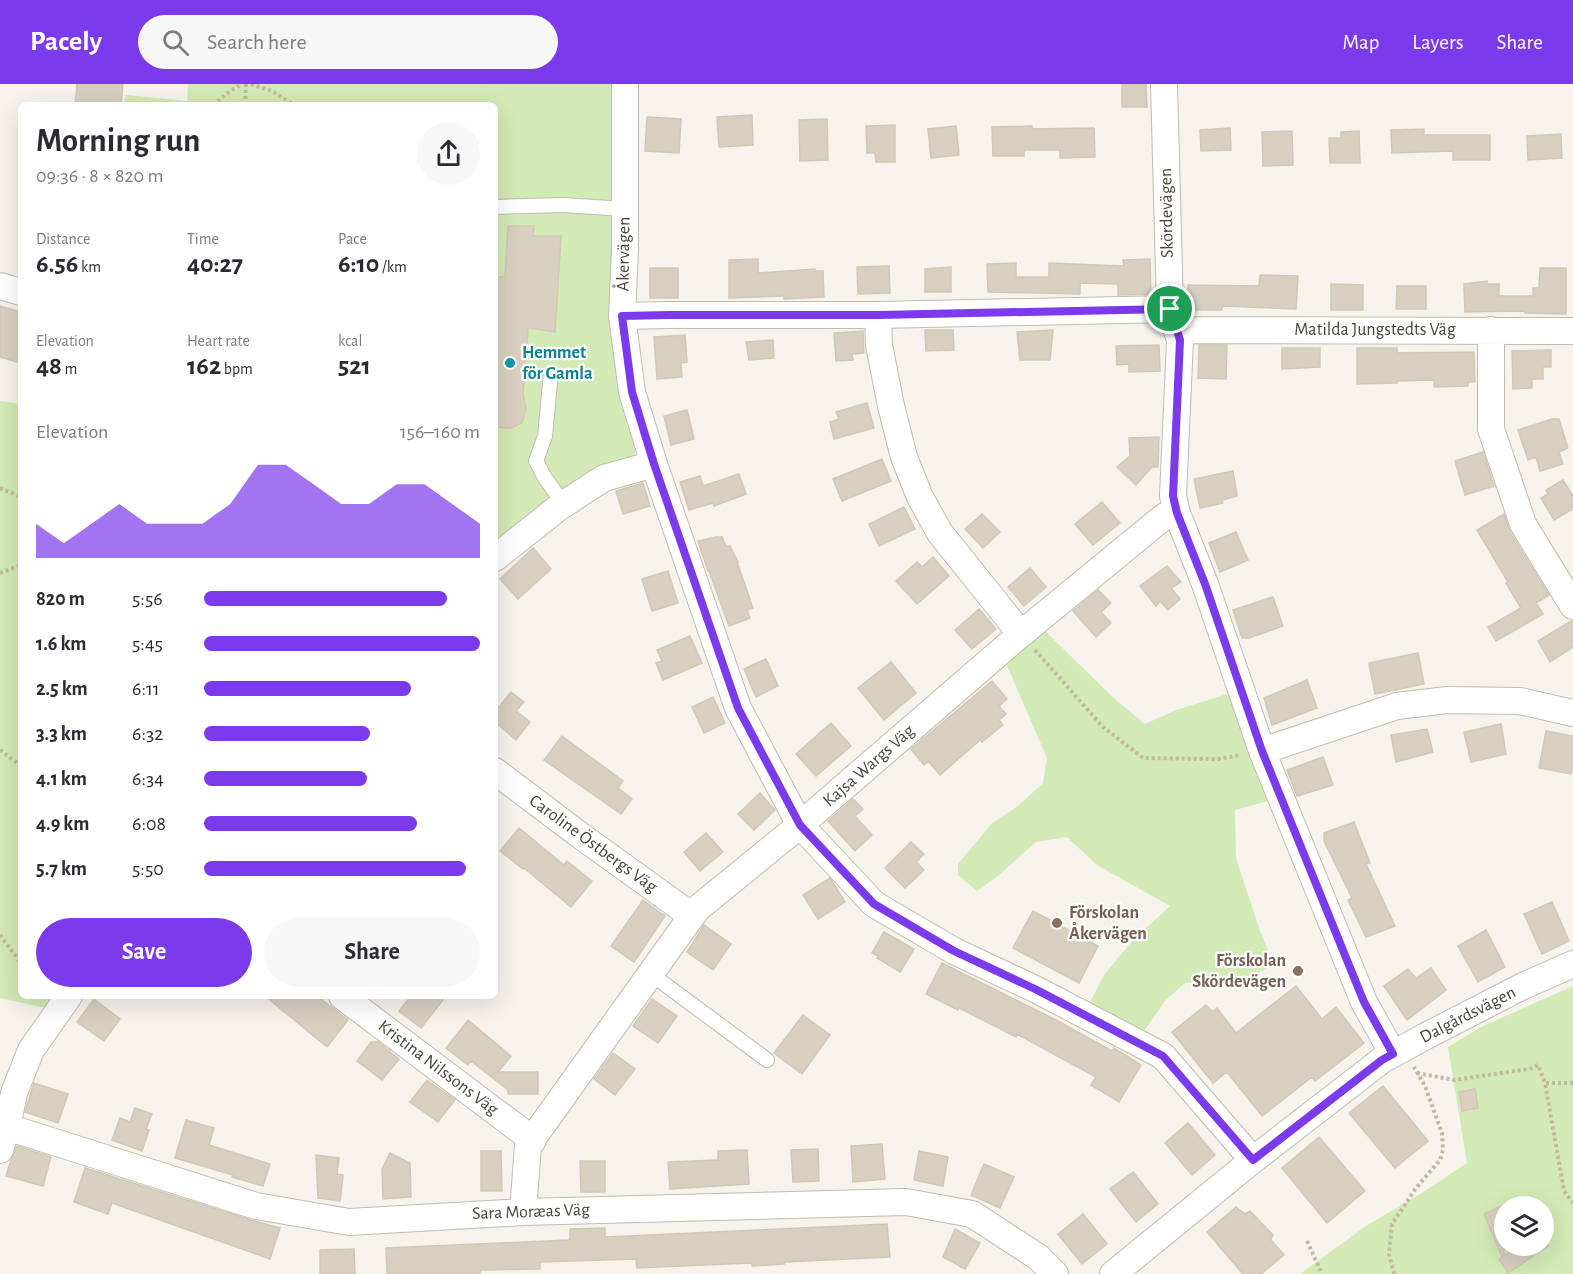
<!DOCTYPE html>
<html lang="en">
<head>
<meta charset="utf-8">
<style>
  :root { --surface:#fff; --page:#f7f7f7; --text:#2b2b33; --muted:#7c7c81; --accent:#7c3aed }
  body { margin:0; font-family:"Alegreya Sans",sans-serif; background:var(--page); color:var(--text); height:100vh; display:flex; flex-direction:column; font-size:22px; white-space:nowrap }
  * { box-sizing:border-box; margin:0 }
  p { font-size:20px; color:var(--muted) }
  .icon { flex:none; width:33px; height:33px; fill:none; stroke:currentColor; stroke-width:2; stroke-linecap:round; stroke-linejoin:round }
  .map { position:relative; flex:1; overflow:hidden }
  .panel { position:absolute; left:18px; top:18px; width:480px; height:897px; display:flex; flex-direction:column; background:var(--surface); border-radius:9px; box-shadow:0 6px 24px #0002 }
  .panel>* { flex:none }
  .fabs { position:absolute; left:1494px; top:1112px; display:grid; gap:12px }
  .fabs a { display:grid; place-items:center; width:60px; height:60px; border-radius:50%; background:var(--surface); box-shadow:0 6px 24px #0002; font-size:30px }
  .pin { position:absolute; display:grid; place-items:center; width:51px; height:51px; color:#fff; margin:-26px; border:3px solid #fff; border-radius:50%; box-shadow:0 2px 6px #0007 }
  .round { display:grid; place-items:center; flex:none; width:63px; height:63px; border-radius:32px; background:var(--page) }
  .overview { display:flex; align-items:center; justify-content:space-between; height:102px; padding:0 18px }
  h1 { font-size:33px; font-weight:700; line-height:45px }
  .stats { display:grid; grid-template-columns:repeat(3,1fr); gap:9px; height:102px; padding:6px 18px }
  .stats div { display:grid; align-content:center }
  .stats b { font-size:26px; font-weight:700 }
  .stats small { font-size:16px; font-weight:400 }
  .stats p { font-size:16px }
  .chart { height:168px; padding:12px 18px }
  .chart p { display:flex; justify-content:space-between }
  .chart svg { width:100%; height:108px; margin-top:6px; fill:var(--accent); opacity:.7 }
  .primary-button { display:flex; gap:12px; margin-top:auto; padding:12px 18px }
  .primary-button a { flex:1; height:69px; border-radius:36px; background:var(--accent); color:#fff; font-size:24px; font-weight:700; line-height:69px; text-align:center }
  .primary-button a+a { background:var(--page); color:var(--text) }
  ul { padding:0 18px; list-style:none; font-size:20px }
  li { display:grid; grid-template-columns:96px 72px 1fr; align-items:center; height:45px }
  li i { height:15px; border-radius:8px; background:var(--accent) }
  header { display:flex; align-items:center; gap:36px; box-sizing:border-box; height:84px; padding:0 30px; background:var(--accent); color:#fff }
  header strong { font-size:28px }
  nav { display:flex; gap:33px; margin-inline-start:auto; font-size:21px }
  .search { width:420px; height:54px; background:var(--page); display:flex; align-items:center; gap:15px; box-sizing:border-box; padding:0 21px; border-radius:33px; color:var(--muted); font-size:22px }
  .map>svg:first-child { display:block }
</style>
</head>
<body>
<header>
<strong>Pacely</strong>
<div class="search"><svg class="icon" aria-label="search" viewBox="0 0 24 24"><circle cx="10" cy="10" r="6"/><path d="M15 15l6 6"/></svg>Search here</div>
<nav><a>Map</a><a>Layers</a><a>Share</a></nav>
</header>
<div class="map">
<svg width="1573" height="1190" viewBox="0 0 1573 1190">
  <rect width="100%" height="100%" fill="#f6f3ec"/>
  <!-- green -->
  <path fill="#d2eab5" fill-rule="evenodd" d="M188 0H612L639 362C633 382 608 380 592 386 584 389 576 397 569 402 543 420 519 439 495 460V21H124L126 11 187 17Z
    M0 317 21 320V912H54L45 924 0 914Z
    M1044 546 1117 617 1145 640 1176 626 1231 609 1272 716 1235 726 1236 774 1259 844 1274 881 1248 894 1185 899 1165 917 1144 947 1089 920 1104 891 1132 857 1170 822 1097 781 1067 753 1036 758 999 791 977 807 958 791V780L992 739 1018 722 1043 699 1047 674 1005 577Z
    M1573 902V1190H1300L1366 1142 1425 1107 1467 1079 1448 963 1481 943ZM1504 1122H1544V1161H1504Z"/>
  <!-- building -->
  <path fill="#d8cfc1" stroke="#d3c7b4" stroke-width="1.5" d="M77 0H123L121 21H75Z
    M1122 0H1146L1147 23H1122Z
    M752 31 753 61 719 63 717 33Z
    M647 33 681 35 679 69 645 67Z
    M827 35 828 76 800 77 799 36Z
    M895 41V78H876L875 69H867L866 42Z
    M956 42 959 71 931 74 928 45Z
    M1032 42V45L1094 44 1095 73 1060 74V66H1024V72H993L992 43Z
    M1230 44 1231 66 1201 67 1200 46Z
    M1424 45V51H1490V76H1453V67L1392 69 1391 46Z
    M1292 47 1293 81 1263 82 1262 48Z
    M1359 47 1360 79H1330L1329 54H1341V48Z
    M1561 50 1562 74 1528 76 1527 52Z
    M508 142H534L533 152H561L555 248 528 244 523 311 526 324 522 339 511 344 495 343V194L505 192Z
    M758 175V189L815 185V187H823L824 213 784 215V212L729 214V176Z
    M1150 175 1151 210 1118 211V200L1080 199V210L988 208 987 180 1016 179V193H1049V179L1124 182 1123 176Z
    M889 182 890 209 858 210 857 183Z
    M951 183V208H925V185Z
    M650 184H678V214H650Z
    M1540 184H1566V230L1525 229V227L1465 228 1464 200 1487 197V200H1499V212H1533V204H1539Z
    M1260 191 1298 192 1296 225 1222 222V226H1189L1188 201 1259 202Z
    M1331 200 1363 201V226H1331Z
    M1397 202H1426V225H1396Z
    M0 222 21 228V279L0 273Z
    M925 246H953L954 266 926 267Z
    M1053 246 1050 276H1020L1017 248Z
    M863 247 864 269 852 270 853 276 836 277 834 249Z
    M685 251 687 278 681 279 682 293 657 295 654 253Z
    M773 256 774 274 749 276 746 258Z
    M1159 261 1160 287 1129 288V280L1117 281 1116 262Z
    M1199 261H1227L1226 295 1198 294Z
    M1282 264H1320V283L1282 285Z
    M1357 264H1397V269L1474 268 1475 298H1468V302L1434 303V296L1397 297V299L1357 300Z
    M1551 266V283H1543V295H1532V304L1513 305 1512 267Z
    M867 319 874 344 834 355 830 338 839 335 836 328Z
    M687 326 694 355 671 361 664 332Z
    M1552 335H1559L1568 364 1559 368 1563 380 1540 387 1536 373 1528 376 1518 346Z
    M1159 353 1158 383H1152L1136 401 1117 383 1130 372 1129 354Z
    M1483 368 1494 402 1465 411 1455 377Z
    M882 375 891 397 842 417 833 395Z
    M1233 387 1237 412 1222 416 1223 419 1200 424 1194 395Z
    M739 390 746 410 714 422 713 419 689 426 680 398 700 392 703 402Z
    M1563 396 1573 412V425L1554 436 1541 414 1548 410 1546 406Z
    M643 399 650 422 623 430 616 407Z
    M1102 418 1120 439 1093 461 1075 440Z
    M904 423 915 445 879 462 869 440Z
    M982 430 1000 448 983 464 965 445Z
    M1504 430 1510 448 1549 511 1536 519 1543 530 1496 557 1488 543 1521 524 1506 499 1508 498 1477 446Z
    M1236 448 1248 476 1220 488 1209 459Z
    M716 453H722L726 462H730L738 478H737L753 524 747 526 750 534 729 542 709 487H708L698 457Z
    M533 464 551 485 518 515 500 495Z
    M933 473 949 492 917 520 896 497 917 478 922 483Z
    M1167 482 1181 498 1171 504 1180 515 1168 526 1160 517 1156 522 1140 502Z
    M1030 484 1046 503 1024 522 1008 503Z
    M668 487 678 519 652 527 642 495Z
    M1098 506 1111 519 1101 528 1111 539 1096 553 1073 527Z
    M1273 513 1283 542 1249 554H1242L1233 526Z
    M979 525 996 545 972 565 955 546Z
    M1571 537H1573V563L1550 578 1538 557Z
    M690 552 702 579 663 596 656 579 662 577 657 566Z
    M1418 569 1424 600 1375 610 1369 579Z
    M766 575 778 602 756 613 744 585Z
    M891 578 916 609 884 636 858 604Z
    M1307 596 1317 624 1272 641 1264 614Z
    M992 597 1007 615 999 622 1006 630 999 636 1003 641 982 658 980 656 940 691 928 677 924 681 911 665Z
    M511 608 524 618 516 627 530 638 516 656 495 638V628Z
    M713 613 725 639 704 649 692 623Z
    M831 639 851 662 816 692 796 670Z
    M1501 640 1506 670 1471 678 1464 648Z
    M1427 645 1433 668 1396 678 1391 651Z
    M1546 647 1573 652V681L1571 690 1539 684Z
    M562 652 623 697 618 704 632 715 621 730 544 676Z
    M1323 673 1333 701 1297 712 1287 686Z
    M760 709 775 726 754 746 738 730Z
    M853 715 863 725 855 732 872 751 855 767 828 737Z
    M1354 738 1370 779 1366 780 1395 842 1366 853 1348 816 1352 814 1324 757V749Z
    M519 744 564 781 567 777 592 797 571 823 524 784 523 785 500 767Z
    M706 749 723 768 700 787 684 768Z
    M911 758 924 770 916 778 924 786 905 804 885 784Z
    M830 794 845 818 818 835 803 811Z
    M643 816 665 832 634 878 611 862Z
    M1552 818 1569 857 1542 870 1524 830Z
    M1033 827 1098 862 1079 899 1013 864Z
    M704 841 731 860 713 886 687 868Z
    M1486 846 1505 883 1478 898 1458 862Z
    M884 848 914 865 900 888 877 874 878 872 872 869Z
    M942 879 1056 936 1112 967 1114 964 1141 981 1119 1018 1091 1001 1096 993 1017 950 1016 953 959 924 958 926 926 910Z
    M1431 884 1446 906 1407 936 1384 902 1408 885 1416 894Z
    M1296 902 1322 935 1336 923 1364 959 1315 997 1312 993 1262 1032 1227 988 1213 999 1172 948 1206 921 1212 928 1217 924 1236 949Z
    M265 912H317L348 936 327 963Z
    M411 912H446L421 944 399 927Z
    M94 915 120 935 104 957 77 938Z
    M652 915 677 932 658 959 633 942Z
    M803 931 830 951 802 990 774 969Z
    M468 936 511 972 498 988H538V1010H508V1006L471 977 468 981 446 964Z
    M371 958H378L399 975 382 996 357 977Z
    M613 969 635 985 615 1011 594 995Z
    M427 996 455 1016 438 1038 410 1018Z
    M34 999 68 1010 58 1039 25 1028Z
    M1383 1002 1428 1057 1395 1084 1349 1029Z
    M1475 1005 1478 1024 1462 1027 1459 1008Z
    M135 1024 152 1030 146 1045 149 1046 142 1067 112 1056 120 1034 130 1038Z
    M186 1036 214 1044 209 1061 270 1080 263 1102 232 1093 233 1091 175 1074Z
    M1188 1039 1215 1071 1192 1091 1165 1059Z
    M1319 1053 1365 1107 1327 1139 1282 1084Z
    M882 1060 885 1095 853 1098 851 1062Z
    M17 1062 51 1073 43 1102 6 1092 11 1076Z
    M818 1065 819 1097 793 1098 791 1066Z
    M747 1066 749 1100 670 1105 668 1078 718 1076V1067Z
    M481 1067H501L502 1107H481Z
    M919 1067 948 1073 943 1102 914 1096Z
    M390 1069 410 1079 411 1113 383 1115 382 1085Z
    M316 1071 339 1074 337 1090 343 1091 340 1117 318 1114Z
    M580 1077H605V1108H581Z
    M984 1080 1014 1093 1000 1124 971 1111Z
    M85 1084 251 1136 280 1144 270 1175 112 1119 108 1130 74 1118Z
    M1133 1088 1158 1120 1136 1138 1110 1105Z
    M1504 1121V1172L1521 1161H1544V1155L1548 1162 1508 1189 1499 1175 1502 1173 1484 1130Z
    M1236 1123 1245 1130 1250 1127 1273 1151 1271 1156 1284 1171 1261 1190H1243L1207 1148Z
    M1083 1130 1107 1160 1082 1180 1058 1150Z
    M887 1140 890 1173 784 1178V1180L752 1182V1179L637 1184 636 1175 540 1178V1185L480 1186V1190H387L386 1164 570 1156V1145L605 1144V1153Z
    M955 1145 980 1159 965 1185 943 1173Z
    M354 1165 355 1190H320V1166Z"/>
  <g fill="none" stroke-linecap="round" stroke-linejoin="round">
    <!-- service casing -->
    <g stroke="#c2bbae" stroke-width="16">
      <path id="service" d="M495 123 563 121 625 125
        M551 289 545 352 536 377 545 394 564 420
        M651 890 767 976"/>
    </g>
    <!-- minor casing -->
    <g stroke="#c2bbae" stroke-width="28">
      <path id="minor" d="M625 0V166L622 232 632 308 654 380 738 624 800 741 874 820 954 867 1035 905 1163 972 1253 1076
        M1164 0 1170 225 1180 256 1173 412 1177 429 1205 500 1262 667 1364 918 1393 970
        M0 202 21 208
        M878 231 879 261 891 322 904 373 920 413 940 449 1021 550
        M622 232 669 231H878L1170 225
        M1177 246 1573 247
        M1491 246V345L1523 440 1573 522
        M495 474 558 424 604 394 654 380
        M1262 667 1397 622 1447 616 1520 617 1573 629
        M495 687 577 749 692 832
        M342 912 533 1056
        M0 1042 7 1043 256 1122 349 1138 523 1128 906 1118 972 1130 1038 1173 1055 1190
        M0 1066 7 1043 14 1009 31 966 69 912
        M523 1128 528 1061 697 825 800 741 1015 555 1161 435 1176 425
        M1113 1190 1253 1076 1382 976 1426 952 1523 902 1573 880"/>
    </g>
    <!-- path -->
    <path stroke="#c4b79f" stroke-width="4" stroke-dasharray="3 3" stroke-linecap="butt" d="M251 0 272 7 294 21
      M213 21 230 7 242 0
      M245 21 246 0
      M0 404 21 413
      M0 489 21 481
      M1035 566 1103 643 1143 674 1218 675 1241 671
      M0 666 21 682
      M0 851 21 879
      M1417 989 1454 996 1529 985 1538 981 1545 999
      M1573 999H1545L1564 1107 1573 1119
      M1307 1157 1322 1190
      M1394 1190 1389 1170 1392 1140 1416 1104 1440 1076 1443 1066 1442 1049 1425 1002 1414 983"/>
    <!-- service -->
    <use href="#service" stroke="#fff" stroke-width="14"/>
    <!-- minor -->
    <use href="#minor" stroke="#fff" stroke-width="26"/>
  </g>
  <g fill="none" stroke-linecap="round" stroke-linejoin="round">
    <!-- route casing -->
    <g stroke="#fff" stroke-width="12">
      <path id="route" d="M1170 225 1180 256 1173 412 1177 429 1205 500 1262 667 1364 918 1393 970 1382 976 1253 1076 1163 972 1035 905 954 867 874 820 800 741 738 624 654 380 632 308 622 232 669 231H878Z"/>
    </g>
    <!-- route -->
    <use href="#route" stroke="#7c3aed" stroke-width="8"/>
  </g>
  <!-- markers -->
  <circle fill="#0f9aa8" stroke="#fff" stroke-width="2" cx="510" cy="279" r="6"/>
  <g fill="#8d6e63" stroke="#fff" stroke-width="2">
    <circle cx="1057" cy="839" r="6"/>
    <circle cx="1298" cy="887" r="6"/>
  </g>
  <g text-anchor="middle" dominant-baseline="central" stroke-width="4.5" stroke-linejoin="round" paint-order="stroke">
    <!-- street labels -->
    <g font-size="18" fill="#4b4439" stroke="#fff">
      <text transform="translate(1167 129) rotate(-91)">Skördevägen</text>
      <text transform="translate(624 170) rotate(-89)">Åkervägen</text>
      <text x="1375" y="246">Matilda Jungstedts Väg</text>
      <text transform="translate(869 682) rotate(-41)">Kajsa Wargs Väg</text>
      <text transform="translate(593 760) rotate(36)">Caroline Östbergs Väg</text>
      <text transform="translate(1468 931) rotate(-27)">Dalgårdsvägen</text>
      <text transform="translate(438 984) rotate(37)">Kristina Nilssons Väg</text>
      <text transform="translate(531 1128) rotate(-2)">Sara Moræas Väg</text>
    </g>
    <!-- culture labels -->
    <g font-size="18" font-weight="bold" fill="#0d838f" stroke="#fff" text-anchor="start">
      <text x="522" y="269">Hemmet<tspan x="522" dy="21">för Gamla</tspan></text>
    </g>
    <!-- education labels -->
    <g font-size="18" font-weight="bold" fill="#785e54" stroke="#fff" text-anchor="start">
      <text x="1069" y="829">Förskolan<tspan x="1069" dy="21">Åkervägen</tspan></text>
      <text x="1286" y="877" text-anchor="end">Förskolan<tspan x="1286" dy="21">Skördevägen</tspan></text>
    </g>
  </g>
</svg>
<div class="fabs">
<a><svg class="icon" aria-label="layers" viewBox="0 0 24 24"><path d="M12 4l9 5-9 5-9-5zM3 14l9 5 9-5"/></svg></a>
</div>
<div class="pin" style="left:1170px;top:225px;background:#1e9e55"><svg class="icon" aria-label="arrive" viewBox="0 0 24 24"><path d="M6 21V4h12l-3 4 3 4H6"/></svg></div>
<section class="panel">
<div class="overview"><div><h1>Morning run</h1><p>09:36 · 8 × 820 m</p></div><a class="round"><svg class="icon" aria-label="share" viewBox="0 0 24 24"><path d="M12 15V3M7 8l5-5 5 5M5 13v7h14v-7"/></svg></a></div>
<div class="stats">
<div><p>Distance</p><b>6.56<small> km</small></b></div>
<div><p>Time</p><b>40:27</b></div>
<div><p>Pace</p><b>6:10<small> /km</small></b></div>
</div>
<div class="stats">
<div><p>Elevation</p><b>48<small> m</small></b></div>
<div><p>Heart rate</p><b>162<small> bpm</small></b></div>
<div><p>kcal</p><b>521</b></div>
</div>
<div class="chart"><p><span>Elevation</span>156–160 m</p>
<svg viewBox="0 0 160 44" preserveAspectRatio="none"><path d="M0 44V30L10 38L20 30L30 22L40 30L50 30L60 30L70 22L80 6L90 6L100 14L110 22L120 22L130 14L140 14L150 22L160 30V44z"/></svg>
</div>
<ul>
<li><b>820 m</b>5:56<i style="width:88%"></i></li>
<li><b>1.6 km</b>5:45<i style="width:100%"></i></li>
<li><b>2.5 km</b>6:11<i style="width:75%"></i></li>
<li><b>3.3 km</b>6:32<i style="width:60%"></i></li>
<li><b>4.1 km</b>6:34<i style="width:59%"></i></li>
<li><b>4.9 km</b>6:08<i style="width:77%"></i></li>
<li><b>5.7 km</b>5:50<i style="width:95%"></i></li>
</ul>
<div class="primary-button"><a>Save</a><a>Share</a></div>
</section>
</div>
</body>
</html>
